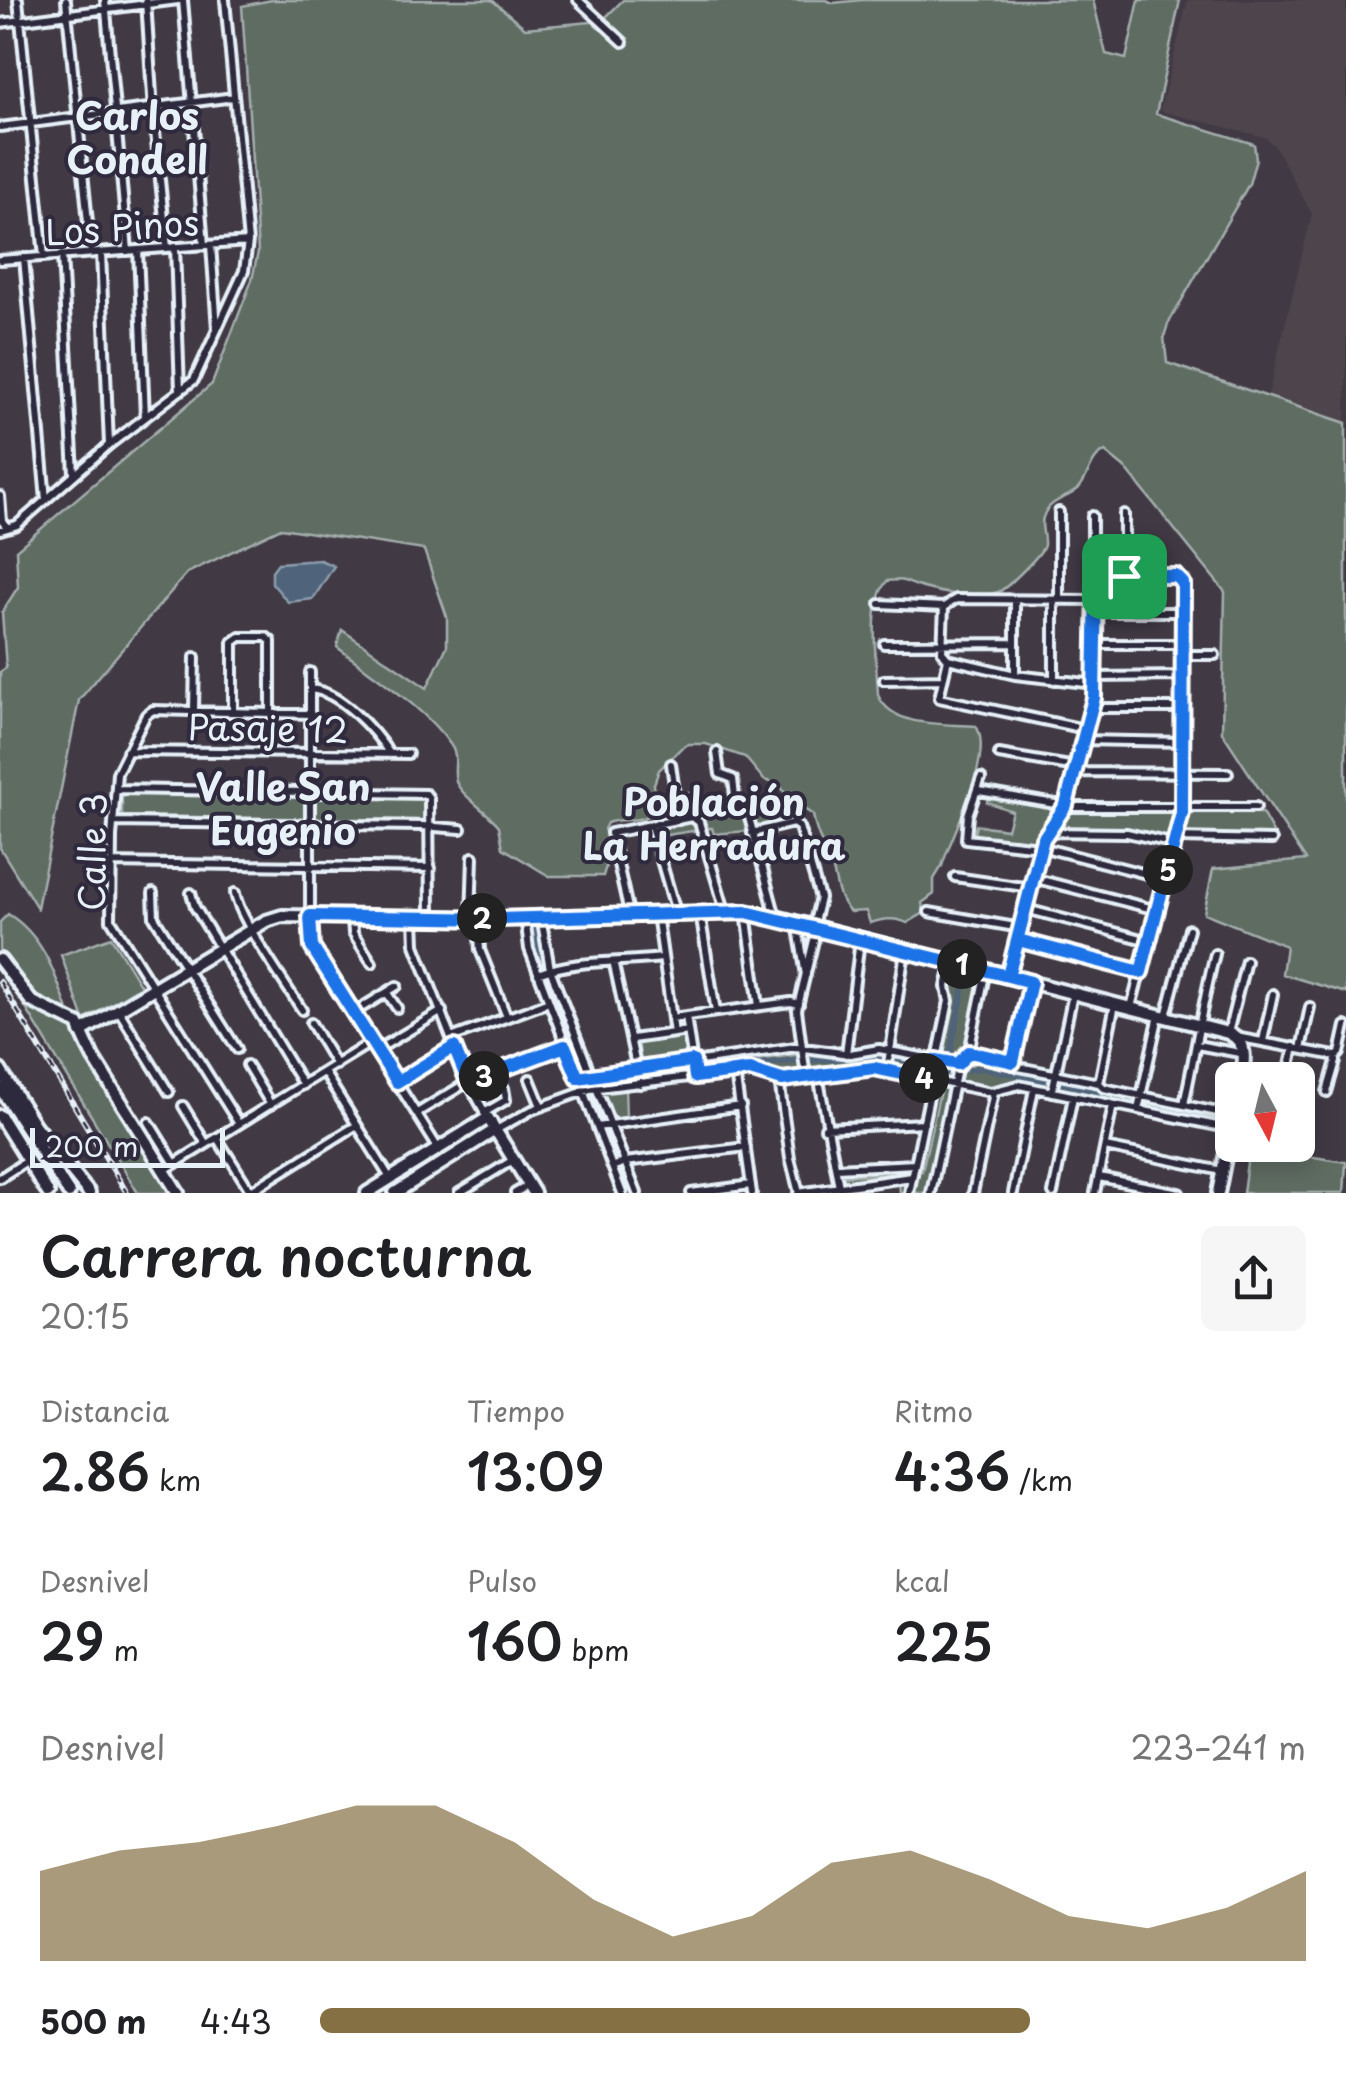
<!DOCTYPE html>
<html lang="es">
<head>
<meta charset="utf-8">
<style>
  :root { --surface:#fff; --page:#f6f6f6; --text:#202124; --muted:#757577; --accent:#847042 }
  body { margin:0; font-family:"Playpen Sans",sans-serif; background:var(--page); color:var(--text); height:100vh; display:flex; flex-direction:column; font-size:38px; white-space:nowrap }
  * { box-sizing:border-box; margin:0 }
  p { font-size:32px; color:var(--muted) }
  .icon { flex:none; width:55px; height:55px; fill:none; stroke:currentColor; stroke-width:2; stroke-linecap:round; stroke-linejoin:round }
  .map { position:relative; height:1193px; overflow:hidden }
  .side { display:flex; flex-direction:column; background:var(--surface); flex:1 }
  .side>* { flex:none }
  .needle { width:65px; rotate:173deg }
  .controls { position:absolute; left:1215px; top:1062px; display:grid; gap:20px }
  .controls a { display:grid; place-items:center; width:100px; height:100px; border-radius:15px; background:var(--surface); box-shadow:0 5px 25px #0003; font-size:50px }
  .scale { position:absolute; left:30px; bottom:25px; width:195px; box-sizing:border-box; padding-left:10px; border:5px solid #e8f1f8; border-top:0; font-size:28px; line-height:35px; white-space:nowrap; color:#e8f1f8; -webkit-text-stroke:8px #2f2a3d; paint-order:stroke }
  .pin { position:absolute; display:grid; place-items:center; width:85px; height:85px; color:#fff; margin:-42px; border-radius:20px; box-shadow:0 5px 15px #0006 }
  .km { position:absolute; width:50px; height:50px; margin:-25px; border-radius:50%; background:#222; color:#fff; font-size:28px; line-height:50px; text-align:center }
  .round { display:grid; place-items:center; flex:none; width:105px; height:105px; border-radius:15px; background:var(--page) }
  .summary { display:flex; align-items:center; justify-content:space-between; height:170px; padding:0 40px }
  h1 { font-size:55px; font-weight:600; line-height:75px }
  .figures { display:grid; grid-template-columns:repeat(3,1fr); gap:15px; height:170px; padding:10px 40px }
  .figures div { display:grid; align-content:center }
  .figures b { font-size:50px; font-weight:600 }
  .figures small { font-size:28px; font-weight:400 }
  .figures p { font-size:28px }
  .chart { height:280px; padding:20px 40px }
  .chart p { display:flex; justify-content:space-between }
  .chart svg { width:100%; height:180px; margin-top:10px; fill:var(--accent); opacity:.7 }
  ul { padding:0 40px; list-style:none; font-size:32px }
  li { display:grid; grid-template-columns:160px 120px 1fr; align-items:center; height:75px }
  li i { height:25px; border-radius:12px; background:var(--accent) }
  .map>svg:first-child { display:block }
</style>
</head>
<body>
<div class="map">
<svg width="1346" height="1193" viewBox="0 0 1346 1193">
  <rect width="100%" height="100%" fill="#413a45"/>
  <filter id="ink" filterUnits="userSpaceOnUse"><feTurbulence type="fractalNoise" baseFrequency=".01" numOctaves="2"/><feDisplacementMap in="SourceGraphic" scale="20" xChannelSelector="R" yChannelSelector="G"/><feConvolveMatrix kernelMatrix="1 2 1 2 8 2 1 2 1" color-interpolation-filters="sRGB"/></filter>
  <g filter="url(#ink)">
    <!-- built -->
    <path fill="#4d454b" d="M1188 0H1346V428L1267 399 1312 214 1276 148 1265 137 1160 111Z"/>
    <!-- green -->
    <path fill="#5f6c62" stroke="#a4aead" stroke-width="2.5" d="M272 0H492L525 28 602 21 623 0H826L833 3 862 0H1093L1106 54 1126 59 1139 0H1180L1156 114 1254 144 1256 159 1249 184 1168 324 1164 337 1167 363 1346 423V993L1282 974 1286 946 1204 913 1213 869 1306 860 1222 732 1225 592 1126 469 1105 452C1090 457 1090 476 1079 488 1068 499 1050 499 1044 515 1039 524 1045 534 1044 545 1043 553 1005 590 998 592 975 599 945 594 923 588 907 584 906 578 887 581 867 604 877 665 878 695 893 729 945 723 976 726 995 755 952 833 942 866L934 879V894L922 903 924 913 907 923C895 917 883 919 870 923L866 911 850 912C835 896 837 879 830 860 822 841 817 838 813 815L788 798 780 785 764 780 745 757 706 744H689L681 748 659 770 654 784 655 810C639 826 625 816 607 823L604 829 607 837 600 846 606 866 603 876H549L503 848 499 826C489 813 459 794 456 781 452 767 460 757 450 744 422 705 375 677 337 647L342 630 427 688 447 646V617L424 550 281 528 187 573 79 700 37 908 0 848V672L6 668 2 612 18 587 16 550 212 384 252 280 258 252 242 6Z
      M698 790 703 804C730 802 755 805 782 802L802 826 714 834 712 828 667 835 654 826 666 797Z
      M122 792 424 796 427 798V820L122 816Z
      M988 796 1078 810 1262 813 1276 838 1182 835 1169 838 1132 830 1043 829 1037 844 974 834 976 825 1007 829 1012 811 987 802Z
      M8 914C57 944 61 1007 86 1054 112 1102 146 1145 171 1193H138L10 982 0 960V922Z
      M111 937 141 986 84 1020 61 955Z
      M953 970 980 976 965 1051 955 1060 943 1058 941 1054 952 997 950 982Z
      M684 1034 687 1036 689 1060 641 1064 638 1040Z
      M817 1052 854 1059 896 1055 970 1070 972 1064 980 1061 1223 1114 1221 1125 1016 1083 991 1089 960 1082 953 1085 937 1193H900L899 1181 845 1190 843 1176 922 1171 943 1078 900 1069H871L809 1080 788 1079 754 1067 625 1087 626 1118 614 1122 600 1093 619 1089 608 1090 606 1080Z
      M1249 1147 1346 1162 1344 1193H1243Z"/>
    <!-- water -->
    <path fill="#4f637a" stroke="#8c9cac" stroke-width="2.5" d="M320 560 334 566 313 599 288 602 272 583V571L278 563Z"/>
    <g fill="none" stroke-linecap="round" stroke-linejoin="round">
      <!-- canal -->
      <path stroke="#4f637a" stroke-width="6" d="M536 924V950L579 1064
        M897 1059 931 1066
        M949 1059 965 981
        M810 1060 882 1057
        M939 1069 946 1076 952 1073
        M700 1070 800 1060
        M960 1070 985 1068 1051 1082
        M644 1077 689 1071
        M606 1081 636 1077
        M1058 1083 1136 1099
        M1144 1101 1225 1121"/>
      <!-- street casing -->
      <g stroke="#e8f1f8" stroke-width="14">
        <path id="street" d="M18 0 44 257
          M66 0 91 253
          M105 0 128 251
          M146 0 153 112 167 248
          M183 0 204 245
          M578 0 623 42
          M0 23 178 0
          M0 127 234 97
          M211 245 217 329
          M175 247 180 391
          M138 250 145 417
          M101 253 109 445
          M62 255 74 474
          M24 258 46 500
          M0 260 248 242
          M0 496 2 521 7 527
          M1059 512V600
          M0 530 17 525 109 445 194 380 244 271 248 242 225 0
          M1124 577V514
          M1097 580 1104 577 1176 576 1181 579 1183 585 1182 813 1131 1007
          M1054 600V680
          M880 604 944 607 956 599 1095 600
          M944 607 942 652 948 659 939 698 1085 729
          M1095 612H1183
          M884 644 1015 643
          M1095 644H1183
          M1183 655H1215
          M948 659 1015 675 1095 684
          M310 672V944L438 1148
          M1015 675V600
          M1095 677 1183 676
          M884 680 943 679
          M310 689C340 691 375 731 390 754
          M1091 708H1184
          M194 710 195 657
          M233 711V642L240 637H266L271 641V711
          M1082 740 1184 742
          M127 751 408 754
          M717 752 720 774 733 779 736 805
          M999 754 1076 767
          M671 764 679 820
          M1074 772 1228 773
          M981 778 968 815 966 839 1041 847 1166 879
          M116 789 426 794 429 798 430 917
          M979 791 1073 807H1256
          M736 805 748 814 776 917
          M694 818 698 812 736 805
          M113 822 422 826 461 829
          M651 826 676 912
          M1047 832 1127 833 1175 844
          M752 833 793 823 799 827 820 898 813 926
          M1176 838 1272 840
          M111 863 431 868
          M955 877 1031 888
          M1033 878 1157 910
          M153 893 154 917 237 1049
          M191 893 195 907 303 1085
          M235 893C239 918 286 985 302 1010
          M1026 909 1149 941
          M929 912 1021 928
          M629 913 611 833 692 817 699 822 725 911
          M700 913 716 1012
          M746 913 759 1006
          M657 914 674 1033
          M541 916 550 969 637 1193
          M525 917 529 949 622 1193
          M352 918 353 933 372 963
          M414 918 415 945 468 1082 488 1118
          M471 918 473 857
          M478 920 480 950 507 1017
          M797 923 806 975
          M1018 940 1141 972
          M614 965 640 1084
          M538 974C575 959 622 963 662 958
          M1008 976 1043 839 1066 805 1094 697 1097 580 1092 574V516
          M387 993 397 1008
          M119 1011 169 1092
          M353 1013 397 986
          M686 1016 695 1077
          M1166 1016 1189 929
          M672 1018 791 1002 799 1004
          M311 1023 336 1065
          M1228 1033 1246 961
          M1236 1037 1335 1056 1336 1061 1327 1092
          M451 1038 549 1002
          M632 1039 688 1031
          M1263 1041 1273 994
          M1197 1045 1245 1054
          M1301 1049 1310 1007
          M377 1050 442 1011
          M969 1052 1013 1062 1019 1067 1099 1083 1104 1088 1232 1115
          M846 1054 860 940
          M1336 1057 1340 1053 1346 1026
          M1013 1062 1031 983
          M247 1065 271 1105
          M887 1071 905 951
          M324 1072 390 1178
          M735 1072 752 1193
          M818 1075 839 1187
          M806 1077 797 1010 817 928
          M530 1079 541 1106
          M578 1079 796 1047 850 1054 879 1049 958 1064
          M779 1080 790 1158 799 1193
          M1287 1080 1294 1047
          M397 1082 454 1047
          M1099 1083 1115 1004
          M1052 1092 1073 994
          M1184 1104C1195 1054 1202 1004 1215 954
          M183 1106 206 1144
          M1138 1110 1159 1015
          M417 1113 468 1082 565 1046
          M484 1113 506 1100 504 1088
          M149 1122 175 1164
          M239 1124 111 920 112 837 117 773 146 715 153 710 311 714
          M597 1127 741 1106
          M825 1128 924 1123
          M496 1130 532 1110 590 1089 747 1070 782 1080 875 1069 991 1092 1019 1085 1231 1129
          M217 1138 251 1192
          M1105 1147 1222 1171
          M612 1167 625 1162 746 1147
          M836 1168 915 1164
          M163 1171 370 1043
          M1099 1177 1179 1193
          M0 1178 28 1160
          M251 1191 357 1125
          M459 1193 513 1160
          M515 1193 529 1185
          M691 1193 751 1185
          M798 1193 912 1177
          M909 1193 949 1001 946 987 952 962
          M931 1193 958 1064 969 1052 986 970
          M973 1193 994 1092
          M1013 1193 1034 1089
          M1053 1193 1073 1097
          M1095 1193 1113 1105"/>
      </g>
      <!-- secondary casing -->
      <g stroke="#e8f1f8" stroke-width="18">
        <path id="secondary" d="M81 1032 266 921 282 916 497 919 745 912 776 917 1228 1033C1248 1043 1245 1060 1241 1080
          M0 1116 48 1193
          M367 1193 488 1118 534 1193
          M395 1193 495 1130
          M1218 1193 1232 1123"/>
      </g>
      <!-- primary casing -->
      <g stroke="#e8f1f8" stroke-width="18">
        <path id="primary" d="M0 960 31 1001 78 1024 93 1057 178 1193
          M0 1070 35 1126 89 1193
          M0 1088 69 1193"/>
      </g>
      <!-- street -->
      <use href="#street" stroke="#2f2a3d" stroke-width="6"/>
      <!-- secondary -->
      <use href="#secondary" stroke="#2f2a3d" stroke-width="10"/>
      <!-- primary -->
      <use href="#primary" stroke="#2f2a3d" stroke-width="10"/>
      <!-- rail casing -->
      <g stroke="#e8f1f8" stroke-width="6">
        <path id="rail" d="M0 982 127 1193"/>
      </g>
      <!-- rail -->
      <use href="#rail" stroke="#2f2a3d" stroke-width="2.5" stroke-dasharray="8" stroke-linecap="butt"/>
    </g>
  </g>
  <g fill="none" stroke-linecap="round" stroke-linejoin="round" filter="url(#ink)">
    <!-- route casing -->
    <g stroke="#fff" stroke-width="20">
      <path id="route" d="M1124 576 1101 577 1096 582 1094 698 1066 805 1043 839 1008 976 746 912 497 919 310 916 312 947 397 1082 454 1047 468 1082 565 1046 578 1078 693 1061 695 1077 750 1070 782 1080 874 1068 933 1080 936 1060 958 1064 969 1052 1013 1062 1031 982 1008 976 1018 940 1141 972 1182 813 1183 583 1176 576H1124"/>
    </g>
    <!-- route -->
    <use href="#route" stroke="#1a73e8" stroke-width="12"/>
  </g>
  <g text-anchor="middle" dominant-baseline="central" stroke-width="8" stroke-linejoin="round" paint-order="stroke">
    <!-- street labels -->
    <g font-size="35" fill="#e8f1f8" stroke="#2f2a3d">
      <text transform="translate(122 226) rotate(-4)">Los Pinos</text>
      <text transform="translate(268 727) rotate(1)">Pasaje 12</text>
      <text transform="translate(91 852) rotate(-89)">Calle 3</text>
    </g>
    <!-- neighbourhood labels -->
    <g font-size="38" font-weight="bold" fill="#e8f1f8" stroke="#2f2a3d">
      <text x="137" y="114">Carlos<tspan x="137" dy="44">Condell</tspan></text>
      <text x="283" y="785">Valle San<tspan x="283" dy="44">Eugenio</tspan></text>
      <text x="714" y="800">Población<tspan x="714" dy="44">La Herradura</tspan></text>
    </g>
  </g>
</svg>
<div class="controls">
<a><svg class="needle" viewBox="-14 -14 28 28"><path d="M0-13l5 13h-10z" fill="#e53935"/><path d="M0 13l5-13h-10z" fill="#757577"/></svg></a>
</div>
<div class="scale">200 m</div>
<div class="pin" style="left:1124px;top:576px;background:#1e9e55"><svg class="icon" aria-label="arrive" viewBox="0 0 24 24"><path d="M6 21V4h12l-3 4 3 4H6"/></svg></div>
<b class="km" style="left:962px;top:964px">1</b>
<b class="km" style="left:482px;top:918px">2</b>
<b class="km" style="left:484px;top:1076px">3</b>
<b class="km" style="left:924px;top:1078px">4</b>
<b class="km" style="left:1168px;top:870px">5</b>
</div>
<section class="side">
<div class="summary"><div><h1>Carrera nocturna</h1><p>20:15</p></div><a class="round"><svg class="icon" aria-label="share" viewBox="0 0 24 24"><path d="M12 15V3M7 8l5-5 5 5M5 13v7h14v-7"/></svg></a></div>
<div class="figures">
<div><p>Distancia</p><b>2.86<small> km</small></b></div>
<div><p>Tiempo</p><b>13:09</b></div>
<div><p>Ritmo</p><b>4:36<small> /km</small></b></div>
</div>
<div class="figures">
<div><p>Desnivel</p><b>29<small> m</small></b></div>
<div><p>Pulso</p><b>160<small> bpm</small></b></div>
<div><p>kcal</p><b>225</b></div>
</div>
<div class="chart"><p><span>Desnivel</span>223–241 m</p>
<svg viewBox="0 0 160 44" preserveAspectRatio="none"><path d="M0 44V22L10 17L20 15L30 11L40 6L50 6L60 15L70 29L80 38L90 33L100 20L110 17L120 24L130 33L140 36L150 31L160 22V44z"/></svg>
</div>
<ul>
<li><b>500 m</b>4:43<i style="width:72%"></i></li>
</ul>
</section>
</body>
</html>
